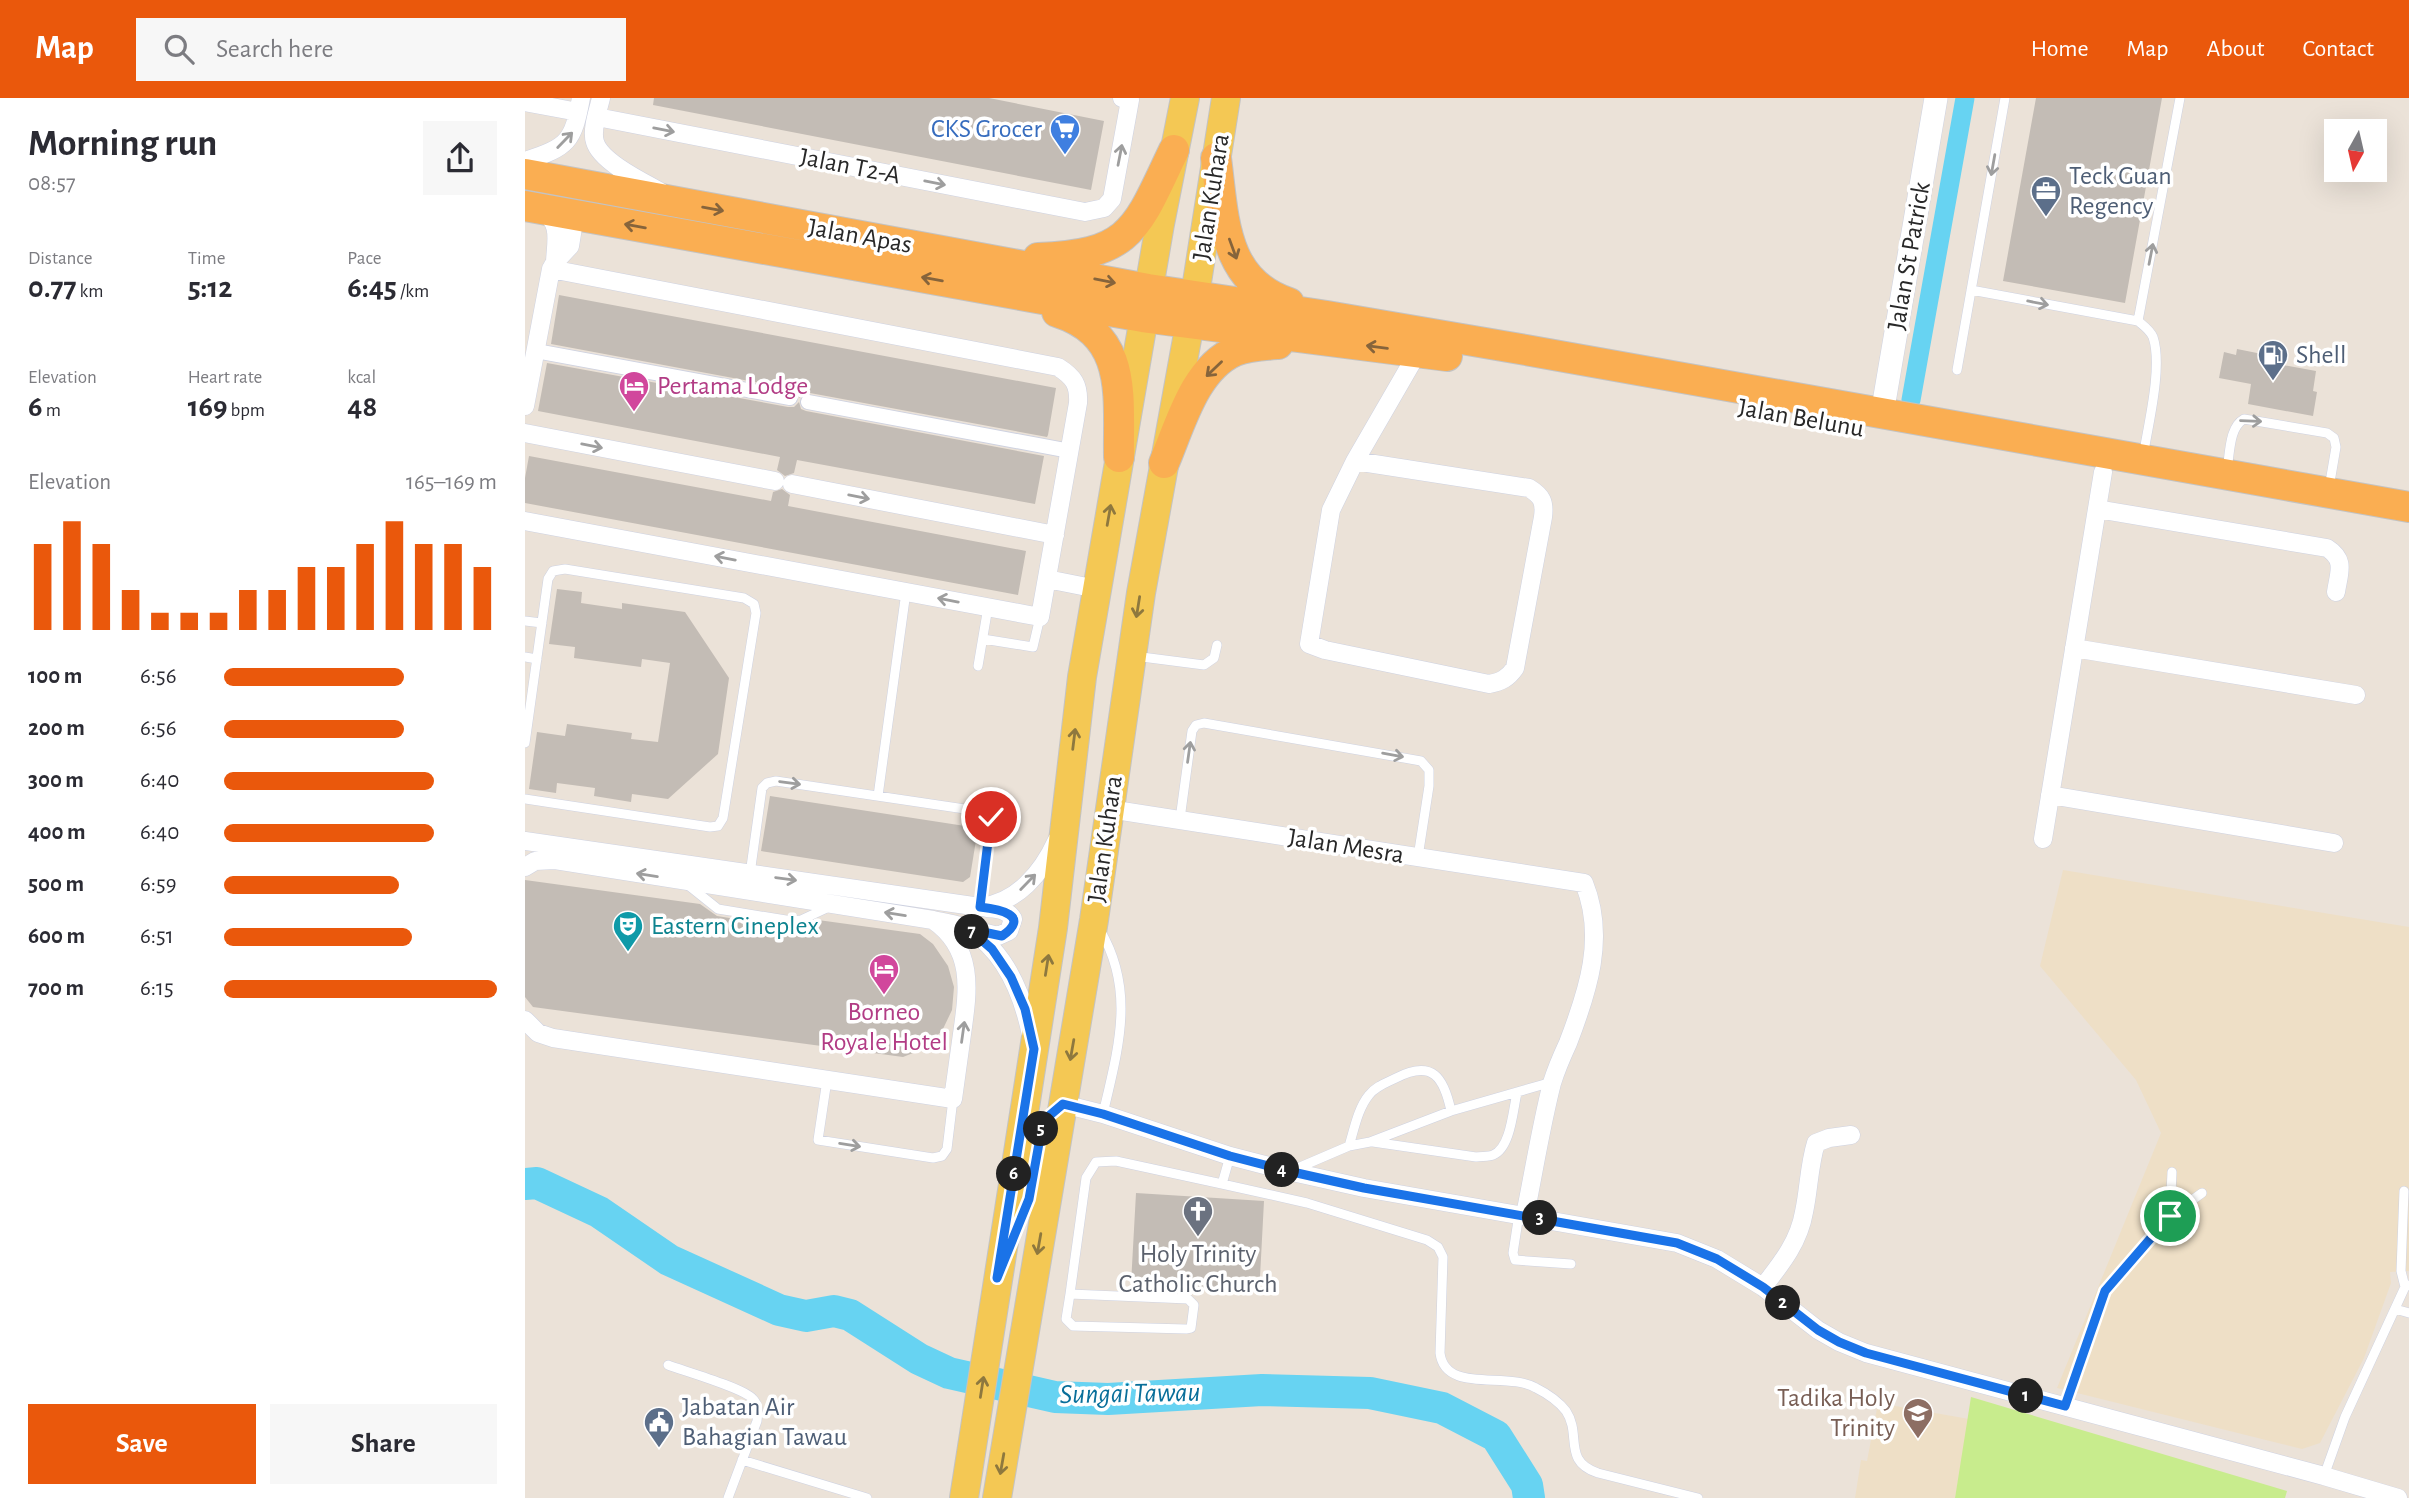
<!DOCTYPE html>
<html lang="en">
<head>
<meta charset="utf-8">
<style>
  :root { --surface:#fff; --page:#f7f7f7; --text:#2b2b33; --muted:#7c7c81; --accent:#ea580c }
  body { margin:0; font-family:"Alegreya Sans",sans-serif; background:var(--page); color:var(--text); height:100vh; display:flex; flex-direction:column; font-size:26px; white-space:nowrap }
  * { box-sizing:border-box; margin:0 }
  p { font-size:23px; color:var(--muted) }
  .icon { flex:none; width:38px; height:38px; fill:none; stroke:currentColor; stroke-width:2; stroke-linecap:round; stroke-linejoin:round }
  .map { position:relative; flex:1; overflow:hidden }
  .sheet { display:flex; flex-direction:column; background:var(--surface); width:525px }
  .sheet>* { flex:none }
  .needle { width:46px; rotate:188deg }
  .buttons { position:absolute; left:1799px; top:21px; display:grid; gap:14px }
  .buttons a { display:grid; place-items:center; width:63px; height:63px; border-radius:0px; background:var(--surface); box-shadow:0 7px 28px #0002; font-size:35px }
  .pin { position:absolute; display:grid; place-items:center; width:60px; height:60px; color:#fff; margin:-30px; border:4px solid #fff; border-radius:50%; box-shadow:0 2px 7px #0007 }
  .km { position:absolute; width:35px; height:35px; margin:-18px; border-radius:50%; background:#222; color:#fff; font-size:19px; line-height:35px; text-align:center }
  .round { display:grid; place-items:center; flex:none; width:74px; height:74px; border-radius:0px; background:var(--page) }
  .headline { display:flex; align-items:center; justify-content:space-between; height:119px; padding:0 28px }
  h1 { font-size:38px; font-weight:700; line-height:52px }
  .metrics { display:grid; grid-template-columns:repeat(3,1fr); gap:10px; height:119px; padding:7px 28px }
  .metrics div { display:grid; align-content:center }
  .metrics b { font-size:30px; font-weight:700 }
  .metrics small { font-size:19px; font-weight:400 }
  .metrics p { font-size:19px }
  .chart { height:196px; padding:14px 28px }
  .chart p { display:flex; justify-content:space-between }
  .chart svg { width:100%; height:126px; margin-top:7px; stroke:var(--accent); stroke-width:6 }
  .button { display:flex; gap:14px; margin-top:auto; padding:14px 28px }
  .button a { flex:1; height:80px; border-radius:0px; background:var(--accent); color:#fff; font-size:28px; font-weight:700; line-height:80px; text-align:center }
  .button a+a { background:var(--page); color:var(--text) }
  ul { padding:0 28px; list-style:none; font-size:23px }
  li { display:grid; grid-template-columns:112px 84px 1fr; align-items:center; height:52px }
  li i { height:18px; border-radius:9px; background:var(--accent) }
  header { display:flex; align-items:center; gap:42px; box-sizing:border-box; height:98px; padding:0 35px; background:var(--accent); color:#fff }
  header strong { font-size:33px }
  nav { display:flex; gap:38px; margin-inline-start:auto; font-size:24px }
  .search { width:490px; height:63px; background:var(--page); display:flex; align-items:center; gap:18px; box-sizing:border-box; padding:0 24px; border-radius:0px; color:var(--muted); font-size:26px }
  main { display:flex; flex:1; min-height:0 }
  .map>svg:first-child { display:block }
</style>
</head>
<body>
<header>
<strong>Map</strong>
<div class="search"><svg class="icon" aria-label="search" viewBox="0 0 24 24"><circle cx="10" cy="10" r="6"/><path d="M15 15l6 6"/></svg>Search here</div>
<nav><a>Home</a><a>Map</a><a>About</a><a>Contact</a></nav>
</header>
<main>
<section class="sheet">
<div class="headline"><div><h1>Morning run</h1><p>08:57</p></div><a class="round"><svg class="icon" aria-label="share" viewBox="0 0 24 24"><path d="M12 15V3M7 8l5-5 5 5M5 13v7h14v-7"/></svg></a></div>
<div class="metrics">
<div><p>Distance</p><b>0.77<small> km</small></b></div>
<div><p>Time</p><b>5:12</b></div>
<div><p>Pace</p><b>6:45<small> /km</small></b></div>
</div>
<div class="metrics">
<div><p>Elevation</p><b>6<small> m</small></b></div>
<div><p>Heart rate</p><b>169<small> bpm</small></b></div>
<div><p>kcal</p><b>48</b></div>
</div>
<div class="chart"><p><span>Elevation</span>165–169 m</p>
<svg viewBox="0 0 160 44" preserveAspectRatio="none"><path d="M5 44V14M15 44V6M25 44V14M35 44V30M45 44V38M55 44V38M65 44V38M75 44V30M85 44V30M95 44V22M105 44V22M115 44V14M125 44V6M135 44V14M145 44V14M155 44V22"/></svg>
</div>
<ul>
<li><b>100 m</b>6:56<i style="width:66%"></i></li>
<li><b>200 m</b>6:56<i style="width:66%"></i></li>
<li><b>300 m</b>6:40<i style="width:77%"></i></li>
<li><b>400 m</b>6:40<i style="width:77%"></i></li>
<li><b>500 m</b>6:59<i style="width:64%"></i></li>
<li><b>600 m</b>6:51<i style="width:69%"></i></li>
<li><b>700 m</b>6:15<i style="width:100%"></i></li>
</ul>
<div class="button"><a>Save</a><a>Share</a></div>
</section>
<div class="map">
<svg width="1884" height="1400" viewBox="0 0 1884 1400">
  <rect width="100%" height="100%" fill="#ebe2d8"/>
  <!-- education -->
  <path fill="#eedfc6" d="M1538 772 1884 829V1173L1865 1174 1866 1185 1839 1260 1795 1345 1777 1351 1532 1290 1636 1035 1611 982 1515 868Z
    M1353 1305 1444 1321 1430 1400H1330L1336 1362 1342 1363Z"/>
  <!-- pitch -->
  <path fill="#c8ec8d" d="M1446 1299 1762 1393 1760 1400H1430Z"/>
  <g fill="none" stroke-linecap="round" stroke-linejoin="round">
    <!-- canal -->
    <path stroke="#67d3f2" stroke-width="19" d="M1386 302 1440 0"/>
    <!-- river -->
    <path stroke="#67d3f2" stroke-width="32" d="M0 1086 12 1085 74 1114 144 1162 254 1212 281 1218 309 1213 325 1217 394 1261 424 1275 530 1299 583 1301 737 1292 845 1295 917 1310 971 1338 1002 1387 1004 1400"/>
  </g>
  <!-- building -->
  <path fill="#c3bcb5" d="M129 0H464L579 23 566 92 128 7Z
    M1511 0H1637L1600 205 1478 183Z
    M34 197 531 290 523 337 522 339 285 295H279L274 300 272 293 267 291 26 246Z
    M1712 251 1742 257 1741 264 1791 273 1788 293 1792 294 1788 318 1723 306 1726 286 1694 280 1699 254 1711 257Z
    M22 265 263 309H269L274 304 276 311 281 313 519 358 510 406 272 362 269 375 260 378 252 372 255 359 13 313Z
    M4 358 246 403 248 394 257 391 265 397 263 408 501 453 493 497 0 405V380Z
    M32 491 57 494 56 505 97 511V505L160 514 204 580 193 656 143 701 107 696 106 704 69 698 70 690 32 685 31 695 4 691 12 634 40 638 42 626 107 635 106 641 133 644 145 565 117 561 116 569 49 560 50 549 24 546Z
    M245 698 453 730 445 779 438 784 236 753Z
    M0 782 175 806 192 818 266 830 279 829 293 822 395 836 408 846 423 868 429 889 427 912 417 933 408 941 393 953 378 959 8 909 0 899Z
    M611 1095 739 1103 735 1179 724 1178 723 1193 606 1186Z"/>
  <g fill="none" stroke-linecap="round" stroke-linejoin="round">
    <!-- service casing -->
    <g stroke="#ced2e1" stroke-width="10">
      <path id="service" d="M1446 192 1613 223C1619 228 1625 232 1628 239 1638 269 1623 327 1618 359
        M1613 223 1655 0
        M1432 272 1480 0
        M1702 371C1705 356 1704 329 1719 321L1802 335 1809 340 1811 349 1804 390
        M0 523 17 525
        M458 541 508 549 515 519
        M609 558 679 567 689 560 692 547
        M0 559 12 561
        M453 568 463 509
        M0 645 23 481 28 473 40 471 219 500 229 506 231 515 198 720 193 728 185 729 0 701
        M353 698 381 494
        M655 721 667 633 671 627 679 625 896 663 904 672V688L893 759
        M225 776 237 690 242 685 251 683 460 714 466 719 467 726 455 809
        M163 787 193 811 267 823 276 822 304 809
        M575 832C611 893 593 951 578 1016
        M302 982 293 1042 408 1060 417 1058 422 1051 428 1001
        M848 1044 951 1059C956 1058 964 1059 968 1057 986 1050 988 1011 992 995
        M824 1048C829 1032 833 1010 844 997 851 988 861 985 871 980 908 961 919 980 926 1013
        M705 1058 697 1086 782 1105 902 1142 913 1149 918 1159 915 1255C920 1296 982 1273 1011 1290 1021 1295 1034 1304 1041 1313 1057 1337 1037 1363 1073 1375L1173 1400
        M768 1072 824 1048 845 1044 926 1013 1027 984
        M1879 1093 1876 1173 1880 1189
        M994 1116 988 1155 990 1162 1046 1166
        M1645 1118 1647 1074
        M545 1196 663 1201 669 1207 666 1230 661 1231 548 1228 541 1221Z
        M545 1196 561 1080 571 1064 591 1063 697 1086
        M1870 1211 1884 1215
        M143 1267C159 1273 219 1290 228 1301 234 1307 233 1315 232 1323L203 1400
        M1540 1308 1580 1193 1645 1118 1677 1095
        M217 1362 342 1400
        M1799 1378 1820 1319 1880 1189 1884 1187"/>
    </g>
    <!-- pedestrian casing -->
    <g stroke="#ced2e1" stroke-width="16">
      <path id="pedestrian" d="M11 253 265 300
        M283 304 545 353"/>
    </g>
    <!-- minor casing -->
    <g stroke="#ced2e1" stroke-width="19">
      <path id="minor" d="M76 0C73 13 66 32 70 44 76 64 118 84 136 94
        M0 4 53 14
        M72 19 560 114 579 110 587 101 605 2 597 0
        M0 63C43 49 48 44 56 0
        M16 111C37 126 31 141 30 164
        M0 308 26 171 30 164 45 148 50 117
        M0 335 250 383
        M830 363 1004 390C1017 398 1020 404 1018 419L990 570C983 580 976 584 964 586L800 552 784 546 806 412 830 363 893 254
        M267 386 530 437
        M1572 411 1802 450C1821 462 1814 474 1811 494
        M0 423 515 519 553 305C554 287 549 279 533 269L26 171
        M522 481 572 491
        M1549 550 1831 597
        M1525 697 1809 745
        M584 711 1059 785C1081 839 1063 893 1043 945 1037 958 1031 972 1027 985 1016 1028 1009 1073 1000 1117
        M1518 741 1578 374
        M0 743 455 809C492 805 517 775 532 742
        M0 769 10 763 30 762 408 822C420 825 435 826 445 832 481 855 498 898 506 937
        M449 832 473 838 484 833 488 821C482 811 473 811 462 810
        M0 922 13 935 28 940 428 1001C431 980 434 958 437 936 443 893 450 851 408 822
        M538 1006 578 1016 705 1058 763 1073 839 1090 1152 1145 1192 1161 1238 1189 1293 1232 1314 1244 1341 1255 1799 1378 1873 1400
        M1238 1189C1256 1166 1274 1144 1279 1114 1284 1091 1284 1067 1291 1045L1304 1040 1326 1037"/>
    </g>
    <!-- tertiary casing -->
    <g stroke="#ced2e1" stroke-width="24">
      <path id="tertiary" d="M1357 316 1411 0"/>
    </g>
    <!-- primary casing -->
    <g stroke="#c3c3c3" stroke-width="30">
      <path id="primary" d="M439 1400 528 830 557 579 635 126 660 0
        M472 1400 569 822 616 495 670 197 701 0"/>
    </g>
    <!-- trunk casing -->
    <g stroke="#c3c3c3" stroke-width="32">
      <path id="trunk" d="M691 60C699 119 697 183 764 205
        M0 76 623 191 802 218 1001 252 1884 409
        M0 108 618 219 922 258
        M513 160C608 157 612 129 649 52
        M532 214C604 237 593 298 594 359
        M639 365C655 328 669 271 710 253 723 248 739 247 753 246"/>
    </g>
    <!-- service -->
    <use href="#service" stroke="#fff" stroke-width="9"/>
    <!-- pedestrian -->
    <use href="#pedestrian" stroke="#fff" stroke-width="14"/>
    <!-- minor -->
    <use href="#minor" stroke="#fff" stroke-width="18"/>
    <!-- tertiary -->
    <use href="#tertiary" stroke="#fff" stroke-width="23"/>
    <!-- primary -->
    <use href="#primary" stroke="#f4c854" stroke-width="28"/>
    <!-- trunk -->
    <use href="#trunk" stroke="#faae52" stroke-width="30"/>
  </g>
  <!-- one-way arrows -->
  <defs><path id="oneway-shaft" d="M-6 0H5M1.5-3L5.5 0L1.5 3" fill="none" stroke-width="1.6" stroke-linecap="round" stroke-linejoin="round" transform="scale(1.75)"/></defs>
  <g stroke="#9e9e9e">
    <use href="#oneway-shaft" transform="translate(139 32) rotate(11)"/>
    <use href="#oneway-shaft" transform="translate(40 42) rotate(-46)"/>
    <use href="#oneway-shaft" transform="translate(595 57) rotate(-79)"/>
    <use href="#oneway-shaft" transform="translate(1468 67) rotate(100)"/>
    <use href="#oneway-shaft" transform="translate(410 85) rotate(11)"/>
    <use href="#oneway-shaft" transform="translate(1626 156) rotate(-79)"/>
    <use href="#oneway-shaft" transform="translate(1513 205) rotate(11)"/>
    <use href="#oneway-shaft" transform="translate(1726 323) rotate(2)"/>
    <use href="#oneway-shaft" transform="translate(67 348) rotate(11)"/>
    <use href="#oneway-shaft" transform="translate(334 399) rotate(11)"/>
    <use href="#oneway-shaft" transform="translate(200 460) rotate(-169)"/>
    <use href="#oneway-shaft" transform="translate(423 502) rotate(-169)"/>
    <use href="#oneway-shaft" transform="translate(664 654) rotate(-82)"/>
    <use href="#oneway-shaft" transform="translate(868 657) rotate(10)"/>
    <use href="#oneway-shaft" transform="translate(265 685) rotate(8)"/>
    <use href="#oneway-shaft" transform="translate(122 777) rotate(-171)"/>
    <use href="#oneway-shaft" transform="translate(261 781) rotate(8)"/>
    <use href="#oneway-shaft" transform="translate(503 784) rotate(-46)"/>
    <use href="#oneway-shaft" transform="translate(370 816) rotate(-171)"/>
    <use href="#oneway-shaft" transform="translate(438 934) rotate(-82)"/>
    <use href="#oneway-shaft" transform="translate(325 1047) rotate(9)"/>
  </g>
  <g stroke="#86643b">
    <use href="#oneway-shaft" transform="translate(188 111) rotate(10)"/>
    <use href="#oneway-shaft" transform="translate(110 128) rotate(-170)"/>
    <use href="#oneway-shaft" transform="translate(708 151) rotate(70)"/>
    <use href="#oneway-shaft" transform="translate(407 181) rotate(-170)"/>
    <use href="#oneway-shaft" transform="translate(580 183) rotate(11)"/>
    <use href="#oneway-shaft" transform="translate(852 249) rotate(-173)"/>
    <use href="#oneway-shaft" transform="translate(689 271) rotate(136)"/>
  </g>
  <g stroke="#8e783e">
    <use href="#oneway-shaft" transform="translate(584 417) rotate(-80)"/>
    <use href="#oneway-shaft" transform="translate(613 509) rotate(99)"/>
    <use href="#oneway-shaft" transform="translate(549 641) rotate(-83)"/>
    <use href="#oneway-shaft" transform="translate(522 867) rotate(-81)"/>
    <use href="#oneway-shaft" transform="translate(547 952) rotate(100)"/>
    <use href="#oneway-shaft" transform="translate(514 1146) rotate(100)"/>
    <use href="#oneway-shaft" transform="translate(457 1289) rotate(-81)"/>
    <use href="#oneway-shaft" transform="translate(477 1366) rotate(100)"/>
  </g>
  <g fill="none" stroke-linecap="round" stroke-linejoin="round">
    <!-- route casing -->
    <g stroke="#fff" stroke-width="14">
      <path id="route" d="M466 719 455 809C473 811 507 817 477 838L444 831 467 851 486 879 500 911 509 951 472 1180 504 1101 518 1023 538 1006 578 1016 705 1058 763 1073 839 1090 1152 1145 1192 1161 1238 1189 1293 1232 1314 1244 1341 1255 1540 1308 1580 1193 1645 1118"/>
    </g>
    <!-- route -->
    <use href="#route" stroke="#1a73e8" stroke-width="9"/>
  </g>
  <!-- icons -->
  <defs>
    <g id="supermarket-pin" transform="scale(1.575)"><path d="M0 17L-7.5 6A9.5 9.5 0 1 1 7.5 6Z" fill="#3f7fe0" stroke="#fff"/><path d="M-6-5.5h2.5l.6 2H6L4.5 2H-2.5L-4.4-4H-6ZM-1.5 3.2a1.3 1.3 0 1 0 .1 0ZM3 3.2a1.3 1.3 0 1 0 .1 0Z" fill="#fff"/></g>
    <g id="office-pin" transform="scale(1.575)"><path d="M0 17L-7.5 6A9.5 9.5 0 1 1 7.5 6Z" fill="#5c6f8a" stroke="#fff"/><path d="M-6-3h4V-5.5h4V-3h4V5H-6ZM-1-4.5V-3h2v-1.5ZM-6 0V1H6V0Z" fill="#fff"/></g>
    <g id="fuel-pin" transform="scale(1.575)"><path d="M0 17L-7.5 6A9.5 9.5 0 1 1 7.5 6Z" fill="#5c6f8a" stroke="#fff"/><path d="M-5.5-6h7V0h2V4h1.3V-2.5L3-4.5l.8-.8L6-3V5H2.5V1h-1V6h-7ZM-4.2-4.7v3.2H.2V-4.7Z" fill="#fff"/></g>
    <g id="hotel-pin" transform="scale(1.575)"><path d="M0 17L-7.5 6A9.5 9.5 0 1 1 7.5 6Z" fill="#d1479c" stroke="#fff"/><path d="M-6-4.5h1.5V1H6V5H4.5V3h-9V5H-6ZM-4 0a1.8 1.8 0 1 1 3.6 0ZM.5 0V-2.5h3Q6-2.5 6 0Z" fill="#fff"/></g>
    <g id="theatre-pin" transform="scale(1.575)"><path d="M0 17L-7.5 6A9.5 9.5 0 1 1 7.5 6Z" fill="#0f9aa8" stroke="#fff"/><path d="M-5-5.5Q0-4 5-5.5V0Q5 5 0 6Q-5 5-5 0ZM-3.3-2.5H-1v1.5H-3.3ZM1-2.5H3.3v1.5H1ZM-2.8 1Q0 5.5 2.8 1Z" fill="#fff"/></g>
    <g id="church-pin" transform="scale(1.575)"><path d="M0 17L-7.5 6A9.5 9.5 0 1 1 7.5 6Z" fill="#6b7280" stroke="#fff"/><path d="M-1.2-6h2.4v3.5h3.3v2.4h-3.3V6h-2.4V-.1h-3.3v-2.4h3.3Z" fill="#fff"/></g>
    <g id="school-pin" transform="scale(1.575)"><path d="M0 17L-7.5 6A9.5 9.5 0 1 1 7.5 6Z" fill="#8d6e63" stroke="#fff"/><path d="M0-5L7-2L0 1L-7-2ZM-4 1L0 2.5L4 1V4Q0 6-4 4Z" fill="#fff"/></g>
    <g id="civic-pin" transform="scale(1.575)"><path d="M0 17L-7.5 6A9.5 9.5 0 1 1 7.5 6Z" fill="#5c6f8a" stroke="#fff"/><path d="M-.6-6.5H3V-4.5H.6V-3L4-1V1h2V6H-6V1h2V-1L-.6-3ZM-1.2 2.5V6h2.4V2.5Z" fill="#fff"/></g>
  </defs>
  <g fill-rule="evenodd">
    <use href="#supermarket-pin" x="540" y="31"/>
    <use href="#office-pin" x="1521" y="93"/>
    <use href="#fuel-pin" x="1748" y="257"/>
    <use href="#hotel-pin" x="109" y="288"/>
    <use href="#theatre-pin" x="103" y="828"/>
    <use href="#hotel-pin" x="359" y="871"/>
    <use href="#church-pin" x="673" y="1113"/>
    <use href="#school-pin" x="1393" y="1315"/>
    <use href="#civic-pin" x="134" y="1324"/>
  </g>
  <g text-anchor="middle" dominant-baseline="central" stroke-width="7" stroke-linejoin="round" paint-order="stroke">
    <!-- shop labels -->
    <g font-size="26" fill="#366cbe" stroke="#fff" text-anchor="end">
      <text x="517" y="31">CKS Grocer</text>
    </g>
    <!-- street labels -->
    <g font-size="26" fill="#282828" stroke="#fff">
      <text transform="translate(325 68) rotate(11)">Jalan T2-A</text>
      <text transform="translate(686 99) rotate(-81)">Jalan Kuhara</text>
      <text transform="translate(335 138) rotate(10)">Jalan Apas</text>
      <text transform="translate(1384 158) rotate(-80)">Jalan St Patrick</text>
      <text transform="translate(1276 320) rotate(10)">Jalan Belunu</text>
      <text transform="translate(580 741) rotate(-82)">Jalan Kuhara</text>
      <text transform="translate(821 748) rotate(9)">Jalan Mesra</text>
    </g>
    <!-- service labels -->
    <g font-size="26" fill="#4e5e75" stroke="#fff" text-anchor="start">
      <text x="1544" y="78">Teck Guan<tspan x="1544" dy="30">Regency</tspan></text>
      <text x="1771" y="257">Shell</text>
      <text x="157" y="1309">Jabatan Air<tspan x="157" dy="30">Bahagian Tawau</tspan></text>
    </g>
    <!-- hotel labels -->
    <g font-size="26" fill="#b23c85" stroke="#fff" text-anchor="start">
      <text x="132" y="288">Pertama Lodge</text>
      <text x="359" y="914" text-anchor="middle">Borneo<tspan x="359" dy="30">Royale Hotel</tspan></text>
    </g>
    <!-- culture labels -->
    <g font-size="26" fill="#0d838f" stroke="#fff" text-anchor="start">
      <text x="126" y="828">Eastern Cineplex</text>
    </g>
    <!-- worship labels -->
    <g font-size="26" fill="#5b616d" stroke="#fff">
      <text x="673" y="1156">Holy Trinity<tspan x="673" dy="30">Catholic Church</tspan></text>
    </g>
    <!-- education labels -->
    <g font-size="26" fill="#785e54" stroke="#fff" text-anchor="end">
      <text x="1370" y="1300">Tadika Holy<tspan x="1370" dy="30">Trinity</tspan></text>
    </g>
    <!-- water labels -->
    <g font-size="28" font-style="italic" fill="#096f9a" stroke="#fff">
      <text transform="translate(605 1296) rotate(-1)">Sungai Tawau</text>
    </g>
  </g>
</svg>
<div class="buttons">
<a><svg class="needle" viewBox="-14 -14 28 28"><path d="M0-13l5 13h-10z" fill="#e53935"/><path d="M0 13l5-13h-10z" fill="#7c7c81"/></svg></a>
</div>
<div class="pin" style="left:1645px;top:1118px;background:#1e9e55"><svg class="icon" aria-label="arrive" viewBox="0 0 24 24"><path d="M6 21V4h12l-3 4 3 4H6"/></svg></div>
<div class="pin" style="left:466px;top:719px;background:#d93025"><svg class="icon" aria-label="check" viewBox="0 0 24 24"><path d="M5 12l5 5 9-10"/></svg></div>
<b class="km" style="left:1501px;top:1298px">1</b>
<b class="km" style="left:1258px;top:1205px">2</b>
<b class="km" style="left:1015px;top:1120px">3</b>
<b class="km" style="left:757px;top:1072px">4</b>
<b class="km" style="left:516px;top:1031px">5</b>
<b class="km" style="left:489px;top:1076px">6</b>
<b class="km" style="left:447px;top:834px">7</b>
</div>
</main>
</body>
</html>
